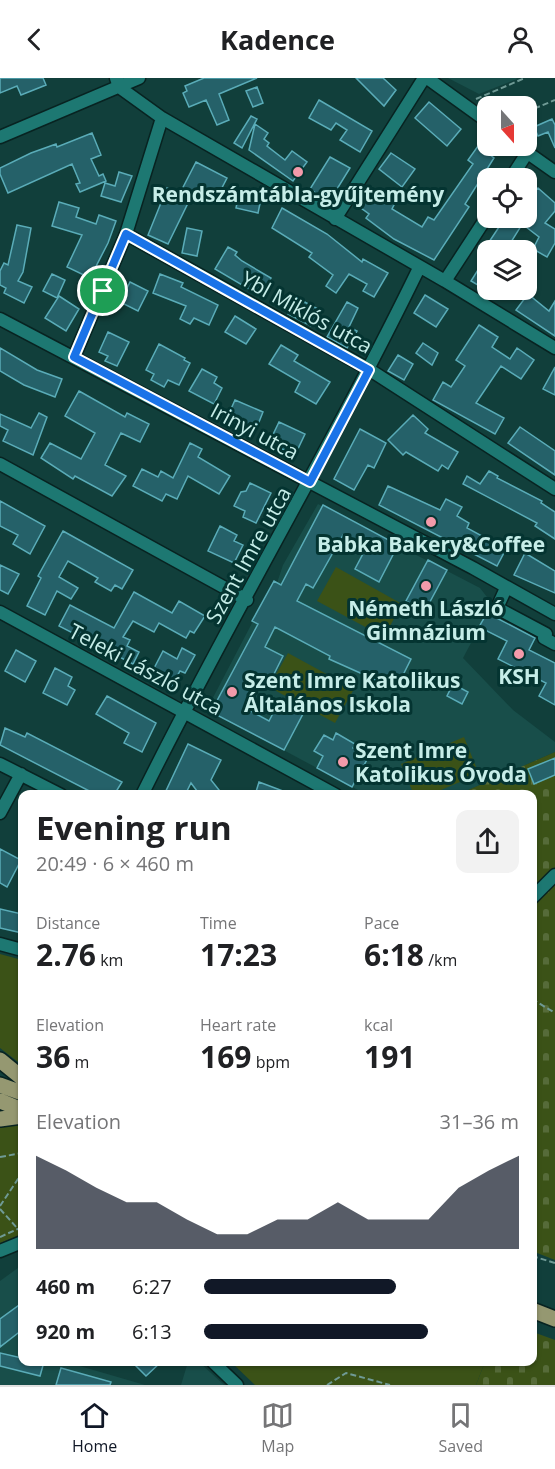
<!DOCTYPE html>
<html lang="en">
<head>
<meta charset="utf-8">
<style>
  :root { --surface:#fff; --page:#f2f2f2; --text:#202124; --muted:#757577; --line:#e0e0e0; --accent:#111827 }
  body { margin:0; font-family:"Open Sans",sans-serif; background:var(--page); color:var(--text); height:100vh; display:flex; flex-direction:column; font-size:22px; white-space:nowrap }
  * { box-sizing:border-box; margin:0 }
  p { font-size:20px; color:var(--muted) }
  .icon { flex:none; width:33px; height:33px; fill:none; stroke:currentColor; stroke-width:2; stroke-linecap:round; stroke-linejoin:round }
  .map { position:relative; flex:1; overflow:hidden }
  .sheet { position:absolute; left:18px; top:712px; width:519px; height:576px; display:flex; flex-direction:column; background:var(--surface); border-radius:12px; box-shadow:0 2px 4px #0004 }
  .sheet>* { flex:none }
  .needle { width:39px; rotate:159deg }
  .fabs { position:absolute; left:477px; top:18px; display:grid; gap:12px }
  .fabs a { display:grid; place-items:center; width:60px; height:60px; border-radius:12px; background:var(--surface); box-shadow:0 2px 4px #0004; font-size:30px }
  .pin { position:absolute; display:grid; place-items:center; width:51px; height:51px; color:#fff; margin:-26px; border:3px solid #fff; border-radius:50%; box-shadow:0 2px 6px #0007 }
  .round { display:grid; place-items:center; flex:none; width:63px; height:63px; border-radius:12px; background:var(--page) }
  .summary { display:flex; align-items:center; justify-content:space-between; height:102px; padding:0 18px }
  h1 { font-size:33px; font-weight:700; line-height:45px }
  .stats { display:grid; grid-template-columns:repeat(3,1fr); gap:9px; height:102px; padding:6px 18px }
  .stats div { display:grid; align-content:center }
  .stats b { font-size:30px; font-weight:700 }
  .stats small { font-size:16px; font-weight:400 }
  .stats p { font-size:16px }
  .chart { height:168px; padding:12px 18px }
  .chart p { display:flex; justify-content:space-between }
  .chart svg { width:100%; height:108px; margin-top:6px; fill:var(--accent); opacity:.7 }
  ul { padding:0 18px; list-style:none; font-size:20px }
  li { display:grid; grid-template-columns:96px 72px 1fr; align-items:center; height:45px }
  li i { height:15px; border-radius:8px; background:var(--accent) }
  header { display:flex; justify-content:space-between; align-items:center; height:78px; padding:0 18px; background:var(--surface); font-size:27px; font-weight:700 }
  .tabs { display:flex; justify-content:space-around; align-items:center; height:84px; border-top:2px solid var(--line); background:var(--surface); font-size:16px; color:var(--muted) }
  .tabs a { display:grid; justify-items:center; gap:3px }
  .tabs .on { color:var(--accent) }
  .map>svg:first-child { display:block }
</style>
</head>
<body>
<header><svg class="icon" aria-label="back" viewBox="0 0 24 24"><path d="M15 5l-7 7 7 7"/></svg>Kadence<svg class="icon" aria-label="person" viewBox="0 0 24 24"><circle cx="12" cy="8" r="4"/><path d="M4 21q1-7 8-7t8 7"/></svg></header>
<div class="map">
<svg width="555" height="1307" viewBox="0 0 555 1307">
  <defs>
    <pattern id="cemetery-stones" width="16" height="16" patternUnits="userSpaceOnUse" patternTransform="scale(1.5)"><rect width="16" height="16" fill="#3b5217"/><path d="M2 7V4a2 2 0 0 1 4 0v3zM10 15v-3a2 2 0 0 1 4 0v3z" fill="#566b39"/></pattern>
  </defs>
  <rect width="100%" height="100%" fill="#113f3b"/>
  <!-- built -->
  <path fill="#184e4a" d="M448 0H516L517 1 479 16Z
    M318 426 480 510 487 519V535L463 580 513 632 555 664V674L457 717H356L358 712 207 631 274 503 277 505 283 487Z
    M22 1187V1284H66L145 1307H0V1203Z
    M188 1284H199L224 1307H181Z"/>
  <!-- green -->
  <path fill="#3b5217" d="M336 489 402 526 384 559 317 523Z
    M288 575 354 611 335 645 269 609Z
    M464 659 479 696 429 717H414L401 686Z
    M0 876 22 882V987L0 970Z
    M14 1045H22V1156L0 1165V1049Z
    M231 1284H485L476 1307H255Z"/>
  <!-- cemetery -->
  <path fill="url(#cemetery-stones)" d="M555 674V1182L532 1173V717H457Z
    M533 1254 555 1262V1307H476L485 1284H532Z"/>
  <!-- building -->
  <path fill="#256169" stroke="#5aacb8" stroke-width="1.5" d="M0 0H43L46 7 21 17 17 8 0 15Z
    M204 0H257L219 16 229 42 217 47 206 22 189 29 183 15 187 13 185 8Z
    M356 0H383L396 12 384 28Z
    M257 9 263 25 253 29 246 13Z
    M319 22 372 53 360 74 340 62 347 52 336 45 331 52 309 40Z
    M429 24 461 51 447 68 415 40Z
    M251 38 257 41 242 70 234 65Z
    M552 41 555 47V70L548 54 538 58 534 49Z
    M255 46 268 55 264 61 269 65 267 68 285 82 292 73 307 84 293 103 249 72Z
    M92 55 101 77 91 81 99 98 103 96 106 103 80 114 76 106 80 105 72 86 8 115 0 96V90L31 75 56 66 57 69Z
    M478 68 494 80 465 126 469 129 434 182 394 161 366 140 369 136 361 130 370 119 375 124 381 117 394 127 392 131 422 149 428 139 434 142 473 86 468 82Z
    M391 75 415 91 402 109 379 91Z
    M330 79 350 90 329 124 310 111Z
    M196 84 227 100 215 123 198 114 193 115 168 166 148 157 167 110 180 115Z
    M119 94 132 98 121 124 101 118 105 105 115 108Z
    M538 110 555 125V133L545 145 555 151V165L547 179 533 171 539 159 526 149V140L506 172 489 164 505 140H526V123Z
    M240 111 262 116 258 135 236 130Z
    M59 124 79 130 76 139 96 146 99 137 116 143 108 165 90 200 67 189 82 157 52 148Z
    M282 130 327 156 362 184 363 181 388 195 374 219 363 213 367 206 349 196 336 215 326 208 333 197 309 179 312 175 272 150Z
    M17 147 31 150 23 194 18 203 32 209 24 225 4 215 6 210 0 207V193L4 185 8 187Z
    M187 150 202 153 197 178 182 175Z
    M228 169 237 174 235 177 242 183 271 200 261 218 215 191Z
    M488 176V213L471 203Z
    M52 196 65 202 57 220 43 213Z
    M160 196 183 205 181 209 218 227 209 247 194 240 190 246 180 241 186 228 153 215Z
    M130 204 148 213 138 233 120 224Z
    M528 216 549 233 555 223V258L516 232Z
    M425 217 448 231 436 249 414 235Z
    M59 218 79 231 66 253 45 240Z
    M297 220 320 232 311 248 288 236Z
    M347 224 358 230 349 249 357 253 347 270 327 259Z
    M235 238 256 251 246 266 225 254Z
    M479 247 498 259 492 269 510 281 517 270 534 282 521 301 501 288 476 325 504 340 495 356 433 322 443 304 451 309 465 288 456 282Z
    M108 254 129 264 117 288 105 283 108 278 99 274Z
    M423 265 438 275 432 287 416 275Z
    M159 266 185 280 184 282 190 285 179 307 168 302 164 309 151 302 154 296 146 292Z
    M281 267 298 277 294 283 330 304 316 326 295 314 300 304 269 286Z
    M0 270 37 292 62 301 55 319 24 307 0 293Z
    M398 277 413 286 404 302 388 293Z
    M555 289V317L543 311Z
    M202 291 217 299 214 305 222 310 214 326 189 313Z
    M79 313 125 339 127 335 149 346 140 364 121 355 105 387 126 398 112 418 75 398 73 401 41 380 50 365 81 381 95 355 65 338Z
    M235 322 263 334 255 354 226 342Z
    M39 335 47 339 33 377 3 363 8 352 0 348V336L31 350Z
    M413 337 428 351 425 355 458 374 448 391 442 387 438 393 406 374 403 377 388 362Z
    M279 344 305 356 295 377 269 365Z
    M520 349 555 373V397L508 365Z
    M360 351 386 365 374 390 368 387 354 412 334 401Z
    M190 365 202 371 198 379 230 398 219 416 188 398 177 421 166 416 162 423 133 408 142 391 158 399 161 393 173 400Z
    M489 393 498 398 497 400 542 423 541 425 555 434V461L535 448 537 445 463 406 467 398 480 406Z
    M250 405 271 415 256 445 243 439 245 433 234 428 241 414 246 413Z
    M388 408 440 432 446 421 462 429 457 438 469 445 467 450 506 471 497 488 379 427Z
    M0 423 45 448 30 476 13 466 18 457 0 448Z
    M323 427 398 467 379 504 355 491 366 470 343 457 313 510 306 506 297 523 411 581 396 611 329 581 330 578 275 549 265 569 283 578 272 600 265 596 247 631 269 643 281 620 305 632 284 672 211 634 258 546 252 543 274 503 281 507Z
    M220 448 237 457 234 463 243 467 234 485 208 473Z
    M63 453 133 492 122 511 115 507 111 513 95 504 98 500 68 483 59 499 78 510 71 521 57 513 45 537 27 528 41 500 38 498Z
    M525 475 555 493V515L514 497Z
    M428 482 447 492 425 533 406 523Z
    M0 487 19 496 8 516 0 512Z
    M134 514 172 535 179 523 205 538 194 555 190 553 186 560 159 545 154 554 133 543 123 559 130 562 127 568 139 574 133 586 59 548 70 527 114 550Z
    M487 535 535 560 529 572 555 585V627L539 618 546 605 498 581 507 563 479 549Z
    M182 570 195 577 185 595 180 593 171 609 150 598 163 573 177 581Z
    M16 572 36 583 25 604 5 593Z
    M55 590 72 599 68 608 75 612 67 627 43 615Z
    M453 606 468 614 462 626 447 618Z
    M107 618 156 645 142 674 124 665 129 655 96 636Z
    M5 650 25 659 27 655 122 704 114 717H97L0 667Z
    M336 655 355 666 353 670 369 678 352 709 317 690 323 678 314 673 324 657 333 662Z
    M188 666 221 682 211 702 223 717H200L191 705 185 717H164Z
    M555 680V697L534 706 528 691Z
    M259 704 291 716V717H255Z
    M0 771 21 782 7 809 0 805Z
    M0 831 22 836V855L0 850Z
    M22 1225V1252L0 1269V1241Z
    M0 1275 22 1280V1284H44L40 1298 0 1288Z
    M132 1284H161L146 1298Z
    M61 1290 111 1304 110 1307H56Z"/>
  <g fill="none" stroke-linecap="round" stroke-linejoin="round">
    <!-- minor casing -->
    <g stroke="#082321" stroke-width="15">
      <path id="minor" d="M116 0 119 9 162 40 445 203 555 270
        M427 0 488 44
        M0 59 139 0
        M518 68 555 94
        M511 100 527 75
        M335 141 424 0
        M126 156 370 292 555 411
        M445 203 488 137
        M0 241 473 490 555 536
        M74 279 126 156 162 40
        M0 386 247 522
        M506 510 497 530 546 556 544 560 555 566
        M0 534 336 717
        M0 686 61 717
        M142 717C230 539 332 369 419 190
        M0 735 21 696
        M532 820 555 797
        M0 866 22 872
        M0 1173 22 1164
        M213 1284 237 1307"/>
    </g>
    <!-- major casing -->
    <g stroke="#082321" stroke-width="18">
      <path id="major" d="M0 982 22 1000
        M0 1007 22 1015
        M0 1023 22 1032
        M0 1041 22 1038
        M532 1232 555 1241"/>
    </g>
    <!-- path -->
    <path stroke="#6f9a95" stroke-width="2" stroke-dasharray="6 3" stroke-linecap="butt" d="M476 21 525 0
      M526 34 555 22
      M532 921 555 935
      M0 1079 22 1075
      M0 1128 22 1095
      M0 1131 18 1151
      M0 1159 22 1149
      M532 1178 555 1185
      M327 1307 346 1295 390 1307"/>
    <!-- minor -->
    <use href="#minor" stroke="#1d7872" stroke-width="12"/>
    <!-- major -->
    <use href="#major" stroke="#959871" stroke-width="15"/>
  </g>
  <g fill="none" stroke-linecap="round" stroke-linejoin="round">
    <!-- route casing -->
    <g stroke="#fff" stroke-width="12">
      <path id="route" d="M126 156 369 292 310 404 74 279Z"/>
    </g>
    <!-- route -->
    <use href="#route" stroke="#1a73e8" stroke-width="8"/>
  </g>
  <!-- markers -->
  <g fill="#f39aaa" stroke="#043431" stroke-width="2">
    <circle cx="298" cy="94" r="6"/>
    <circle cx="431" cy="444" r="6"/>
    <circle cx="426" cy="508" r="6"/>
    <circle cx="519" cy="576" r="6"/>
    <circle cx="232" cy="614" r="6"/>
    <circle cx="343" cy="684" r="6"/>
  </g>
  <g text-anchor="middle" dominant-baseline="central" stroke-width="6" stroke-linejoin="round" paint-order="stroke">
    <!-- poi labels -->
    <g font-size="21" font-weight="bold" fill="#c6ede8" stroke="#043431">
      <text x="298" y="116">Rendszámtábla-gyűjtemény</text>
      <text x="431" y="466">Babka Bakery&amp;Coffee</text>
      <text x="426" y="530">Németh László<tspan x="426" dy="24">Gimnázium</tspan></text>
      <text x="519" y="598">KSH</text>
      <text x="244" y="602" text-anchor="start">Szent Imre Katolikus<tspan x="244" dy="24">Általános Iskola</tspan></text>
      <text x="355" y="672" text-anchor="start">Szent Imre<tspan x="355" dy="24">Katolikus Óvoda</tspan></text>
    </g>
    <!-- street labels -->
    <g font-size="21" fill="#c6ede8" stroke="#043431">
      <text transform="translate(307 234) rotate(29)">Ybl Miklós utca</text>
      <text transform="translate(255 353) rotate(28)">Irinyi utca</text>
      <text transform="translate(248 477) rotate(-61)">Szent Imre utca</text>
      <text transform="translate(146 591) rotate(28)">Teleki László utca</text>
    </g>
  </g>
</svg>
<div class="fabs">
<a><svg class="needle" viewBox="-14 -14 28 28"><path d="M0-13l5 13h-10z" fill="#e53935"/><path d="M0 13l5-13h-10z" fill="#757577"/></svg></a>
<a><svg class="icon" aria-label="locate" viewBox="0 0 24 24"><circle cx="12" cy="12" r="6"/><path d="M12 2v4M12 18v4M2 12h4M18 12h4"/></svg></a>
<a><svg class="icon" aria-label="layers" viewBox="0 0 24 24"><path d="M12 4l9 5-9 5-9-5zM3 14l9 5 9-5"/></svg></a>
</div>
<div class="pin" style="left:103px;top:213px;background:#1e9e55"><svg class="icon" aria-label="arrive" viewBox="0 0 24 24"><path d="M6 21V4h12l-3 4 3 4H6"/></svg></div>
<section class="sheet">
<div class="summary"><div><h1>Evening run</h1><p>20:49 · 6 × 460 m</p></div><a class="round"><svg class="icon" aria-label="share" viewBox="0 0 24 24"><path d="M12 15V3M7 8l5-5 5 5M5 13v7h14v-7"/></svg></a></div>
<div class="stats">
<div><p>Distance</p><b>2.76<small> km</small></b></div>
<div><p>Time</p><b>17:23</b></div>
<div><p>Pace</p><b>6:18<small> /km</small></b></div>
</div>
<div class="stats">
<div><p>Elevation</p><b>36<small> m</small></b></div>
<div><p>Heart rate</p><b>169<small> bpm</small></b></div>
<div><p>kcal</p><b>191</b></div>
</div>
<div class="chart"><p><span>Elevation</span>31–36 m</p>
<svg viewBox="0 0 160 44" preserveAspectRatio="none"><path d="M0 44V6L10 12L20 19L30 25L40 25L50 32L60 38L70 38L80 32L90 32L100 25L110 32L120 32L130 32L140 19L150 12L160 6V44z"/></svg>
</div>
<ul>
<li><b>460 m</b>6:27<i style="width:61%"></i></li>
<li><b>920 m</b>6:13<i style="width:71%"></i></li>
</ul>
</section>
</div>
<nav class="tabs">
<a class="on"><svg class="icon" aria-label="home" viewBox="0 0 24 24"><path d="M3 11l9-7 9 7M6 9v11h12V9"/></svg>Home</a>
<a><svg class="icon" aria-label="map" viewBox="0 0 24 24"><path d="M3 6l6-2 6 2 6-2v14l-6 2-6-2-6 2zM9 4v14M15 6v14"/></svg>Map</a>
<a><svg class="icon" aria-label="saved" viewBox="0 0 24 24"><path d="M7 4h10v16l-5-4-5 4z"/></svg>Saved</a>
</nav>
</body>
</html>
